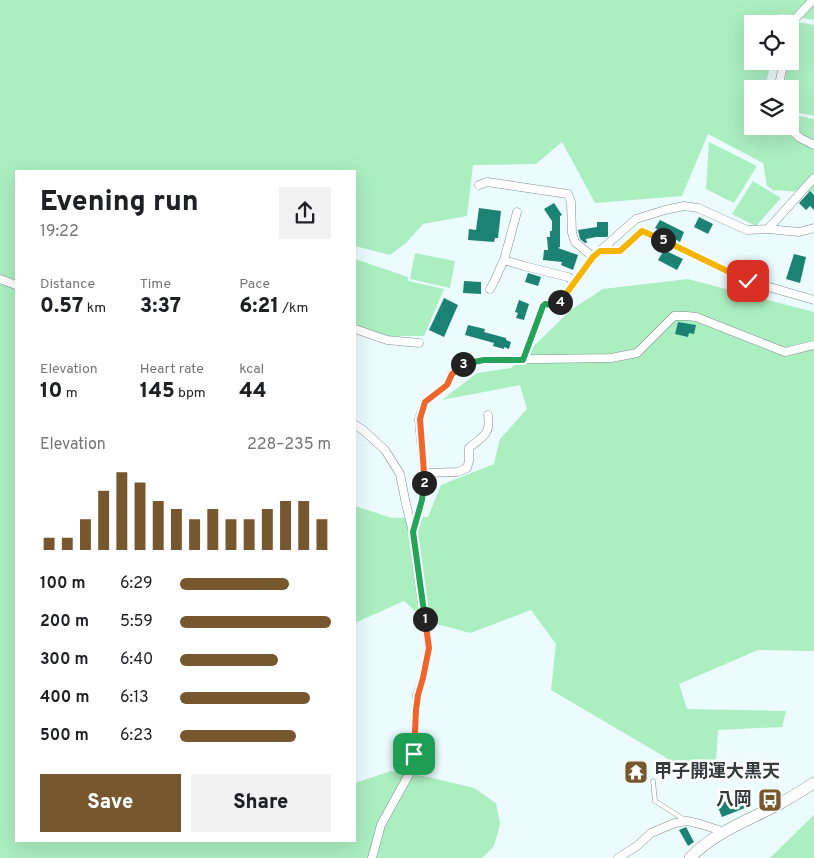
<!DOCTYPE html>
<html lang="en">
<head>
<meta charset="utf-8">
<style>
  :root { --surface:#fff; --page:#f2f2f2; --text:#202124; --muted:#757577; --accent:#77572d }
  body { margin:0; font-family:Overpass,"Noto Sans JP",sans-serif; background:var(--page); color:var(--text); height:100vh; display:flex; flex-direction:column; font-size:19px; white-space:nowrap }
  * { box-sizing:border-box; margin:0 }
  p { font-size:16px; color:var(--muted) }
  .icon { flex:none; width:28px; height:28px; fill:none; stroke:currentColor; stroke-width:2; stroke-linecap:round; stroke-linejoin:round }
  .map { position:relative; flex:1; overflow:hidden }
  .side { position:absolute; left:15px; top:170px; width:341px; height:672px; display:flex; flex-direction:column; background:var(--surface); border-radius:0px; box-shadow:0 5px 20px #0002 }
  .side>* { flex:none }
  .tools { position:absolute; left:744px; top:15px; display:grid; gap:10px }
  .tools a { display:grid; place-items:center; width:55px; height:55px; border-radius:0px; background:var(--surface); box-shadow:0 5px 20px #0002; font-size:25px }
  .pin { position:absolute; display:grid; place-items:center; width:42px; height:42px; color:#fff; margin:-21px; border-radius:10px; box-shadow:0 2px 8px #0006 }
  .km { position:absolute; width:25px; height:25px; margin:-12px; border-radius:50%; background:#222; color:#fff; font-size:14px; line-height:25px; text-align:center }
  .round { display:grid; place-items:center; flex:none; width:52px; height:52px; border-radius:0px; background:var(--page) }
  .overview { display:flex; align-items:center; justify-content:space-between; height:85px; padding:0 25px }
  h1 { font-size:28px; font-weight:800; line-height:38px }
  .metrics { display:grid; grid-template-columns:repeat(3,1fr); gap:8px; height:85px; padding:5px 25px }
  .metrics div { display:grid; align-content:center }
  .metrics b { font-size:21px; font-weight:800 }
  .metrics small { font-size:14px; font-weight:400 }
  .metrics p { font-size:14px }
  .chart { height:140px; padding:10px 25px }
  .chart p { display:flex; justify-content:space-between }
  .chart svg { width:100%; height:90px; margin-top:5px; stroke:var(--accent); stroke-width:6 }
  .primary-button { display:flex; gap:10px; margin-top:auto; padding:10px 25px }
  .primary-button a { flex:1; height:58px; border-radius:0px; background:var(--accent); color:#fff; font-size:20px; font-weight:800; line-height:58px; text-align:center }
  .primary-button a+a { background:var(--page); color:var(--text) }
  ul { padding:0 25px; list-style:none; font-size:16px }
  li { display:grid; grid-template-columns:80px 60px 1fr; align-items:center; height:38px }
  li i { height:12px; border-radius:6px; background:var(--accent) }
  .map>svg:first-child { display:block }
</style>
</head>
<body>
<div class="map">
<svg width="814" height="858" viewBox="0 0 814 858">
  <rect width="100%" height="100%" fill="#ecfbfe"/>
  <!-- green -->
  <path fill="#abeec0" d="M0 0H814V20L781 14 779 24H752V61H771L765 89H752V126H790V114L814 119V193L773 190 767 186 763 163 708 134 682 196 595 203 562 142 536 164 473 165 467 216 423 224 406 243 390 255 355 246V171H16V841H355V783L391 771 428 777 474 788 496 803 500 824 494 846 482 858H0Z
    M799 22 814 25V116L790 111V89H784L788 61H790C790 47 792 34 799 22Z
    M709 142 757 166 734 203 706 189Z
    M753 181 781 198 756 226 732 214Z
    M415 253 455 261 450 288 410 279Z
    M355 259 408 277V281L444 289 424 336H388L355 326Z
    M688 279 814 312V651L758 650 679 684 687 709 786 711 782 727 718 730 715 775 683 774 665 757 551 690 556 644 531 610 470 633 426 621 404 601 355 623V506L392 518 428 517 441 485 494 464 500 439 527 409 520 385 442 400 477 373 511 368 572 309 603 289Z
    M814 815V858H770Z"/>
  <!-- building -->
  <path fill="#1c8274" d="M810 191 814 195V210L810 206 806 210 799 203Z
    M554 203 562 215 560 216V247L558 248 578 255 573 270 561 265 562 262 543 260 544 250H548L547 237H550V231H552V221L544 209Z
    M479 208 501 211 498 238H495L494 242 468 240 469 229 476 230Z
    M699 217 713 224 708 234 694 227Z
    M660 220 684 232 680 242 655 228Z
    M597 222H608V236L607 237H596L586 239 587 243H585L580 239 578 230 597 227Z
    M664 250 683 259 677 270 658 260Z
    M794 254 806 257 800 283 786 279Z
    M528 273 541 277 538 286 525 282Z
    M464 281 481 282V294L463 293Z
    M444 298 458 305 444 337 429 330Z
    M519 300 529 304 524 320 516 318 518 313 515 312Z
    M678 322 696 325 694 334 689 333 688 337 675 334Z
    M468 325 485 329 484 332 506 338V340L511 342 509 349 504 347V349L493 346 494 343 465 335Z
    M745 793 750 806 722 817 717 805Z
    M686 827 694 842 688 846 679 830Z"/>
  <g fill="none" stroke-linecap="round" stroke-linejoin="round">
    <!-- service casing -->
    <g stroke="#808e90" stroke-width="5">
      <path id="service" d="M653 781 655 801 685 820"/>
    </g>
    <!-- minor casing -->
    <g stroke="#808e90" stroke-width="9">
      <path id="minor" d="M790 35 793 21 813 0
        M778 89 784 61
        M787 126 800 138 814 145
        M479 185 487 182 568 194 571 202 572 233 575 242 593 257
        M517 212 504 260 524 266 568 277 575 282
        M768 229 799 232 814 228
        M600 251H620L642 231 663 240 748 281 814 300
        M0 279 16 285
        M490 289C496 280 499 269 504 260
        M355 329 387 340 419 343
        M523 360 543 307 545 304 558 306 593 257 636 219 665 210 684 206 698 208 747 230 768 229 814 178
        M355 425 363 430 385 450 400 474 406 504 413 532 418 574 429 648 423 678 417 695 416 710 415 736 413 767 381 825 372 858
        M424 473 458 472 467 468 469 461V448C483 436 491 435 488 415
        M413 532 422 501 424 473 419 419 425 402 447 385 452 373 462 364 484 360 611 358 637 353 674 316H687L696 317 785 352 814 345
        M618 858 637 846 651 833 675 823 687 821 700 824 725 832"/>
    </g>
    <!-- secondary casing -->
    <g stroke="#808e90" stroke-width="12">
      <path id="secondary" d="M690 858C714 832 750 820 781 803 792 797 803 790 814 783"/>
    </g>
    <!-- service -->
    <use href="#service" stroke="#fff" stroke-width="4"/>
    <!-- minor -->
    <use href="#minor" stroke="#fff" stroke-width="8"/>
    <!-- secondary -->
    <use href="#secondary" stroke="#fff" stroke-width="11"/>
  </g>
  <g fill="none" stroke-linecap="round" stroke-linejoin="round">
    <!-- split-1 casing -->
    <g stroke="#fff" stroke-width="10">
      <path id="split-1" d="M414 754 416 710 418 695 423 678 429 648 425 619"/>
    </g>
    <!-- split-2 casing -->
    <g stroke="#fff" stroke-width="10">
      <path id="split-2" d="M424 483 422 500 413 532 425 619"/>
    </g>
    <!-- split-3 casing -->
    <g stroke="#fff" stroke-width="10">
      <path id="split-3" d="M424 483V473L420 419 425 402 447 385 452 374 463 364"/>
    </g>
    <!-- split-4 casing -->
    <g stroke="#fff" stroke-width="10">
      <path id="split-4" d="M463 364 484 360H523L543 306 545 304 558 306 560 302"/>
    </g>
    <!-- split-5 casing -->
    <g stroke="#fff" stroke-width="10">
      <path id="split-5" d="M560 302 593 257 600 251H620L642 231 663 240"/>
    </g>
    <!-- split-6 casing -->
    <g stroke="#fff" stroke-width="10">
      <path id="split-6" d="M663 240 748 281"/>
    </g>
    <!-- split-1 -->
    <use href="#split-1" stroke="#f0652b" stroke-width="6"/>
    <!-- split-2 -->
    <use href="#split-2" stroke="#22a559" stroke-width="6"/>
    <!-- split-3 -->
    <use href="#split-3" stroke="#f0652b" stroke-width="6"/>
    <!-- split-4 -->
    <use href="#split-4" stroke="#22a559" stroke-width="6"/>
    <!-- split-5 -->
    <use href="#split-5" stroke="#f5b400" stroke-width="6"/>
    <!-- split-6 -->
    <use href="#split-6" stroke="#f5b400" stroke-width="6"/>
  </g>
  <!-- icons -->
  <defs>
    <g id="temple-square" transform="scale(1.25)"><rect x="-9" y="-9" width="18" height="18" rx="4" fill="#77572d" stroke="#fff"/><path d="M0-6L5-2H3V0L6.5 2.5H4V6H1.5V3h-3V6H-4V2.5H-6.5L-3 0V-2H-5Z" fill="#fff"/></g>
    <g id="bus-square" transform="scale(1.25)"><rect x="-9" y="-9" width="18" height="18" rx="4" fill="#77572d" stroke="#fff"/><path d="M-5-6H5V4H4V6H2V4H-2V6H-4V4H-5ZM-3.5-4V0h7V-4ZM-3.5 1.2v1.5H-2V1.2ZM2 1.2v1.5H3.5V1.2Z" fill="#fff"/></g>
  </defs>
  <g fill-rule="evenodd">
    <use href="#temple-square" x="636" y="772"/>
    <use href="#bus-square" x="770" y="800"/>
  </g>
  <g text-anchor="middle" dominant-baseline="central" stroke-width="5" stroke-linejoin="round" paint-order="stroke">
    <!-- poi labels -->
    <g font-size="18" font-weight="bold" fill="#363c3d" stroke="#fff" text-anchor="start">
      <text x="654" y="772">甲子開運大黒天</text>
      <text x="752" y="800" text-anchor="end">八岡</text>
    </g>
  </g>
</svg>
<div class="tools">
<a><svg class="icon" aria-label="locate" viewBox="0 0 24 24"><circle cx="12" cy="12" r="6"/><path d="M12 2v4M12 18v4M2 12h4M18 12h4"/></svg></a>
<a><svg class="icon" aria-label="layers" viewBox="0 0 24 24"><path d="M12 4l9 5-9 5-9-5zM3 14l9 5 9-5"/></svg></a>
</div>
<div class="pin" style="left:414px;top:754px;background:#1e9e55"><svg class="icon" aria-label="arrive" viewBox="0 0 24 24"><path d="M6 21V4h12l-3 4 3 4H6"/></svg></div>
<div class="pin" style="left:748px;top:281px;background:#d93025"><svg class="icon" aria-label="check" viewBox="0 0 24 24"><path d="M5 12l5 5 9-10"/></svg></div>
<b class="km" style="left:425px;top:619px">1</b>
<b class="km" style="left:424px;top:483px">2</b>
<b class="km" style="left:463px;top:364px">3</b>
<b class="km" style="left:560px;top:302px">4</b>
<b class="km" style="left:663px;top:240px">5</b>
<section class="side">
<div class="overview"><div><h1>Evening run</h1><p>19:22</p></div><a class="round"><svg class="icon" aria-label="share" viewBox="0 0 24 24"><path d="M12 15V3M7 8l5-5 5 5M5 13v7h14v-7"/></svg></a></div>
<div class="metrics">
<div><p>Distance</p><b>0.57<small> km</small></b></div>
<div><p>Time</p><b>3:37</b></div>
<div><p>Pace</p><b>6:21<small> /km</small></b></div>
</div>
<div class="metrics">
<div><p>Elevation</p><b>10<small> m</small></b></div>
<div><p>Heart rate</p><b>145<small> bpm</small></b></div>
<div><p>kcal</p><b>44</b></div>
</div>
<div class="chart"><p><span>Elevation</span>228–235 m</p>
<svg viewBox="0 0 160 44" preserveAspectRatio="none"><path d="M5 44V38M15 44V38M25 44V29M35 44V15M45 44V6M55 44V11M65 44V20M75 44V24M85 44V29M95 44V24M105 44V29M115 44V29M125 44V24M135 44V20M145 44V20M155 44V29"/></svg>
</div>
<ul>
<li><b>100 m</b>6:29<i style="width:72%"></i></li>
<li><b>200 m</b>5:59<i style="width:100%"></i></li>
<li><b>300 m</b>6:40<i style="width:65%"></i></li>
<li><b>400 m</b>6:13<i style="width:86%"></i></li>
<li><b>500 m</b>6:23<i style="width:77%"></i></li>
</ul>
<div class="primary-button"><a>Save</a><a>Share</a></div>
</section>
</div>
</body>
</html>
